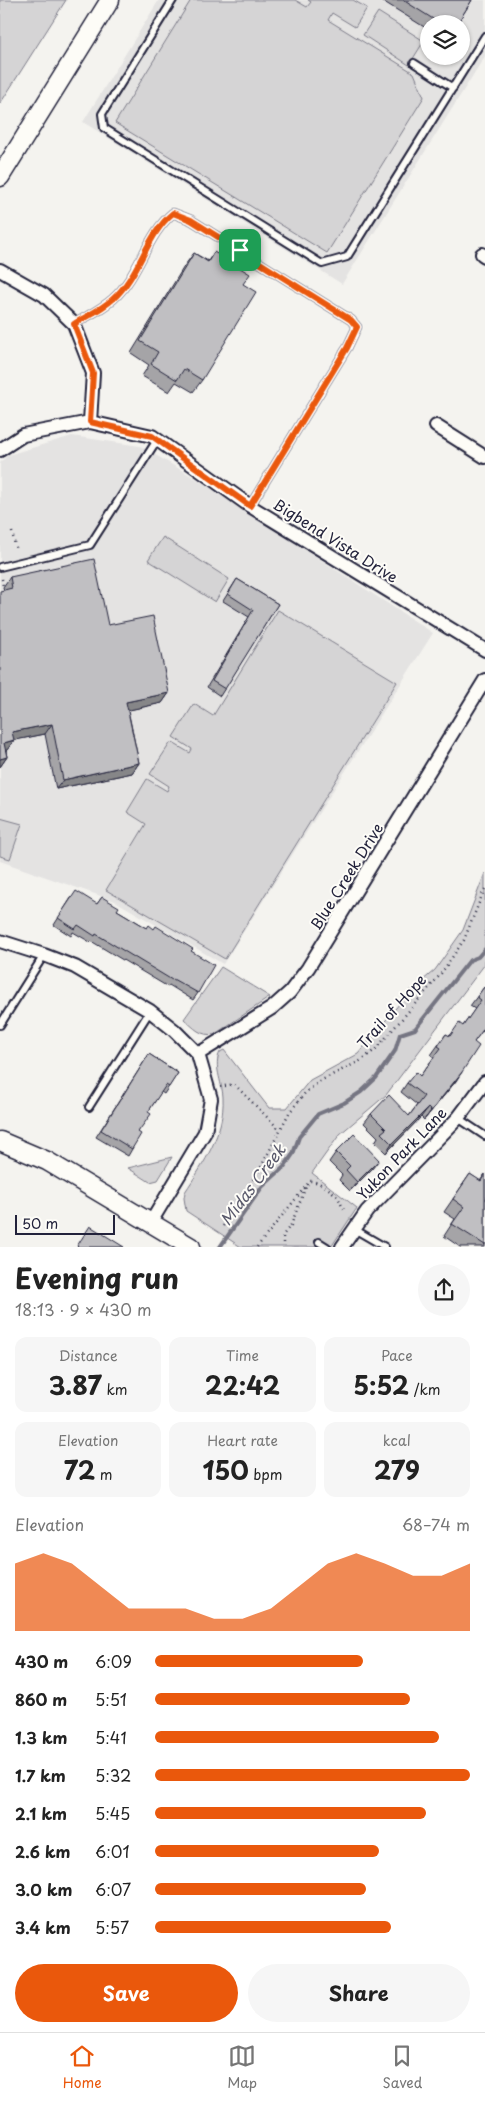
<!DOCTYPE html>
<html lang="en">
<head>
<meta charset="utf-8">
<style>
  :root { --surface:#fff; --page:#f6f6f6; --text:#222; --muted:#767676; --line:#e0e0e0; --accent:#ea580c }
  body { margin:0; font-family:"Playpen Sans",sans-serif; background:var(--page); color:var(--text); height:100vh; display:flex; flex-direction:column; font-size:19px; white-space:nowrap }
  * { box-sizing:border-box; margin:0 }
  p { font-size:16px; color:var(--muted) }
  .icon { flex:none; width:28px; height:28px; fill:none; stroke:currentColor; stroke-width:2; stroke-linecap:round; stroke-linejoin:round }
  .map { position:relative; height:1247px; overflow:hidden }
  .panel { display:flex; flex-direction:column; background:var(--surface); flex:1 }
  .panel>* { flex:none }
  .tools { position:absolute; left:420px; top:15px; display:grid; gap:10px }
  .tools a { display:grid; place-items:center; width:50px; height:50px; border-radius:50%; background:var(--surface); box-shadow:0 1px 4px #0004; font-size:25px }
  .scale { position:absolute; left:15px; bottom:12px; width:100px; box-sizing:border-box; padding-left:5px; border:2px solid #22223b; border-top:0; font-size:14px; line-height:18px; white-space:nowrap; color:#22223b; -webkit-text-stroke:4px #fdfcf7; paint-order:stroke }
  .pin { position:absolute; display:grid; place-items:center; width:42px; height:42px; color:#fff; margin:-21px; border-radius:10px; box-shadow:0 2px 8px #0006 }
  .round { display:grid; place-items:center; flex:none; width:52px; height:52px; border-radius:26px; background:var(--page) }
  .head { display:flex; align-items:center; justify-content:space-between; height:85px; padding:0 15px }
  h1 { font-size:28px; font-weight:700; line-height:38px }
  .metrics { display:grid; grid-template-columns:repeat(3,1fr); gap:8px; height:85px; padding:5px 15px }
  .metrics div { display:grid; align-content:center; border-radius:12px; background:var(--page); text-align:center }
  .metrics b { font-size:25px; font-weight:700 }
  .metrics small { font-size:14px; font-weight:400 }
  .metrics p { font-size:14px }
  .chart { height:140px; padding:10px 15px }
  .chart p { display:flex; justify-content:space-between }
  .chart svg { width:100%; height:90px; margin-top:5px; fill:var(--accent); opacity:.7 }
  .primary-button { display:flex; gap:10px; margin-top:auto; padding:10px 15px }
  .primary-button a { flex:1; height:58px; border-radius:30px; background:var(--accent); color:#fff; font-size:20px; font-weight:700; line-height:58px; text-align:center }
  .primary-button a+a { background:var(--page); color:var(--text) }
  ul { padding:0 15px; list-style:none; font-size:16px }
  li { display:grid; grid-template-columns:80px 60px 1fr; align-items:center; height:38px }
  li i { height:12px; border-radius:6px; background:var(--accent) }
  .tab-bar { display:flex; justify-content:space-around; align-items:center; height:70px; border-top:1px solid var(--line); background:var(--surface); font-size:14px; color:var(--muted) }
  .tab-bar a { display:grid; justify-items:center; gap:2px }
  .tab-bar .active { color:var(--accent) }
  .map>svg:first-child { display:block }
</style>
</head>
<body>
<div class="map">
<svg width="485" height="1247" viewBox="0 0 485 1247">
  <rect width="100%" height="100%" fill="#f4f3ef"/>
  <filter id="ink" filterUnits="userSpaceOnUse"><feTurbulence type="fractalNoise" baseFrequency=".02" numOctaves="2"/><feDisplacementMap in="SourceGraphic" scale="10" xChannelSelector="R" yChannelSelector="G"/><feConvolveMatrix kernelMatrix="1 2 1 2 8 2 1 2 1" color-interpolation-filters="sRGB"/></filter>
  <g filter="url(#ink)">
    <!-- built -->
    <path fill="#e4e3e2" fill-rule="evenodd" d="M159 0H485V56L342 284 83 122ZM429 24H461V56H429Z
      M72 436 140 446 195 478 433 633 223 964 115 901 0 861V463L8 455Z"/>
    <!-- green -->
    <path fill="#d5d4d5" stroke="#7c7b88" d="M0 0H66L0 104Z
      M191 0H295L307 7 311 2 308 0H353L367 8 355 27 332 13 328 20 414 73 424 97 327 253 115 123Z
      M378 12 424 41 409 65 363 35Z
      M163 537 229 579 215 602 148 560Z
      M278 610 397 682 225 959 106 890 146 824 127 812 147 779 167 791 169 786 150 774 171 742 190 753 192 749 173 737 194 704 213 716Z
      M0 818 22 824 10 859 0 856Z
      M485 873V964L386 1095 340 1134 312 1173 357 1208 331 1247H241L186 1211 184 1198 185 1192C204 1163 225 1133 223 1097 222 1081 213 1066 220 1052L224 1050 269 1108H287L310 1080 358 1054 409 992 435 970 463 930Z
      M221 967 270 997 215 1034C201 1037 194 1028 184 1019Z
      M172 1157 158 1180 150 1182 128 1168Z"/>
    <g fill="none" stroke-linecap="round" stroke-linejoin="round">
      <!-- stream -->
      <path stroke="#757582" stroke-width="4" d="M220 1247 262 1187 284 1167 293 1154 299 1137 318 1114 344 1103 361 1092 376 1078 395 1051 400 1034 415 1029 470 960 478 957 485 949"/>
      <!-- service casing -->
      <g stroke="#22223b" stroke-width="10">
        <path id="service" d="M173 0 102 114 104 128 322 264 347 257 485 36
          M414 63 453 88
          M74 324C87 316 102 309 113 299 140 275 146 235 173 213L191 220 351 320 357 327 347 348 250 506
          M0 567 90 545 157 440
          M0 1025 44 955
          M89 1107 150 1011
          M458 1118 485 1136
          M354 1229 385 1247
          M319 1242 327 1247"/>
      </g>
      <!-- minor casing -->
      <g stroke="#22223b" stroke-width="16">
        <path id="minor" d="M482 254 485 256
          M0 270 44 295 74 324 93 373 90 422
          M436 426 485 457
          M0 450 23 435 90 422 152 436 250 506 485 650
          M0 941 44 955 75 967 150 1011 174 1030 198 1054 211 1099 205 1132 151 1222
          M198 1054 272 1008 290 992 308 968 485 680
          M342 1247 367 1211 458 1118 485 1082"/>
      </g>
      <!-- secondary casing -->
      <g stroke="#22223b" stroke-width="21">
        <path id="secondary" d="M0 177 110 0
          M0 1141 47 1161 191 1247"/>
      </g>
      <!-- path -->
      <path stroke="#22223b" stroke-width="2.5" stroke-dasharray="1 4" stroke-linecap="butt" d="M12 532 16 550
        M2 579 3 587
        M220 1087 234 1084 280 1130
        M223 1226 261 1167 289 1113 305 1093 320 1081 360 1061 375 1050 440 975 464 940 485 888
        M283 1243V1235L291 1225 307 1184
        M257 1247 310 1181C319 1181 333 1191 338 1198 342 1203 341 1208 346 1212"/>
      <!-- service -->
      <use href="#service" stroke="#fdfcf7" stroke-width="6"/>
      <!-- minor -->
      <use href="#minor" stroke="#fdfcf7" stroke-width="12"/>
      <!-- secondary -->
      <use href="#secondary" stroke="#fdfcf7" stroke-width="18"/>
    </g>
    <!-- wall -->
    <path fill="#a5a4a7" stroke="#22223b" d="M381 0H472L457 24H429V30Z
      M214 252 243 284 202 380 193 392 176 382 169 392 142 376 149 365 131 353 185 265 194 253 208 261Z
      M10 577 108 625 169 693 162 703 128 710 139 763 132 773 56 789 45 734 14 740 7 750H6L7 757 0 767 4 590 3 587Z
      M237 579 278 604 220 696 207 687 249 617 223 601Z
      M102 897 117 910 147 928 191 951 198 993 193 1000 169 985 168 987 91 941 90 942 73 932 71 936 54 925 71 898 97 904Z
      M484 987 485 988V1033L482 1031 474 1042 456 1081 424 1120 421 1117 386 1153 375 1142 378 1137 364 1123 371 1114 409 1116 417 1105 401 1092 407 1083 420 1076 434 1057 431 1055 446 1034 449 1036 463 1026 475 1009 470 1006Z
      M149 1054 178 1073 164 1094 161 1092 148 1112 138 1132 132 1149 128 1156 96 1137Z
      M336 1152 372 1169 350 1191 339 1180 342 1175 329 1162Z
      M470 1174 480 1181 485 1174V1247H460L444 1236 455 1219 444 1212Z"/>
    <!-- shaded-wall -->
    <path fill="#868688" stroke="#22223b" d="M169 693 162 703 120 712 126 702Z
      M52 724 45 734 6 742 12 732Z
      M14 740 7 750 0 752 4 743Z
      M7 757 0 767V759Z
      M139 763 132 773 56 789 63 780Z
      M462 1072 456 1081 424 1120 431 1111Z
      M428 1108 421 1117 386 1153 392 1144Z
      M379 1160 372 1169 350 1191 357 1182Z"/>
    <!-- building -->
    <path fill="#c0bfc2" stroke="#22223b" d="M403 0H472L457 24H441Z
      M214 252 250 274 243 284 256 292 202 380 184 369 177 380 151 364 158 352 140 341 194 253 208 262Z
      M94 559 108 625 153 616 169 693 126 702 139 763 63 780 52 724 12 732 14 740 4 743 7 757 0 759V591L12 588 10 577Z
      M237 579 278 604 225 689 212 681 253 610 228 594Z
      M76 891 97 904 102 897 119 907 117 910 147 928 149 925 154 929 156 926 193 949 191 951 214 965 198 993 173 979 172 980 96 934 95 936 78 925 75 929 58 918Z
      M484 987 485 988V1027L474 1042 479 1046 462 1072 431 1111 428 1108 392 1144 381 1133 386 1129 371 1114 389 1095 409 1116 424 1096 407 1083 416 1072 420 1076 441 1048 438 1046 446 1034 450 1036 459 1023 463 1026 481 1000 477 997Z
      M149 1054 178 1073 169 1087 166 1085 148 1112 151 1114 138 1132 141 1134 132 1149 101 1130Z
      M354 1134 379 1160 357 1182 346 1170 350 1166 336 1152Z
      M470 1174 481 1181 485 1174V1245L452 1224 464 1207 453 1199Z
      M90 1226 124 1247H78L77 1246Z"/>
  </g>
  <g fill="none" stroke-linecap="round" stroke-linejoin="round" filter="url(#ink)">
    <!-- route casing -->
    <g stroke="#fff" stroke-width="10">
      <path id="route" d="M173 213 191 220 351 320 357 327 347 348 250 506 152 436 90 422 93 373 74 324C87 316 102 309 113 299 140 275 146 235 173 213Z"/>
    </g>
    <!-- route -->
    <use href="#route" stroke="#ea580c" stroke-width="6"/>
  </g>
  <g text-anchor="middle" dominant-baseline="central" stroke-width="4" stroke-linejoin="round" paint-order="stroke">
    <!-- street labels -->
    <g font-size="15" fill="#22223b" stroke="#fdfcf7">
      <text transform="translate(336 540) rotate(32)">Bigbend Vista Drive</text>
      <text transform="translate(346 876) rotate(-58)">Blue Creek Drive</text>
      <text transform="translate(391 1011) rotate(-48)">Trail of Hope</text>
      <text transform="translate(401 1153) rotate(-46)">Yukon Park Lane</text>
    </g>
    <!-- water labels -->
    <g font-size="16" font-style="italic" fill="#59596b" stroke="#fdfcf7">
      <text transform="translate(252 1184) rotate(-53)">Midas Creek</text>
    </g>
  </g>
</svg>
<div class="tools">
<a><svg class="icon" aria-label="layers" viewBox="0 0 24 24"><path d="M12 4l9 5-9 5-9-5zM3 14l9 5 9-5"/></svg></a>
</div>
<div class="scale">50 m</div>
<div class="pin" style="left:240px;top:250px;background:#1e9e55"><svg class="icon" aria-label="arrive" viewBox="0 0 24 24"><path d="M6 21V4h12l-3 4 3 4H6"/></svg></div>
</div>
<section class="panel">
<div class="head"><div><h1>Evening run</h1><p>18:13 · 9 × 430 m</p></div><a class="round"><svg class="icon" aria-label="share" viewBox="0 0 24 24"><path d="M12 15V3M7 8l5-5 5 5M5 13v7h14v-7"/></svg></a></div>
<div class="metrics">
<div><p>Distance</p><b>3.87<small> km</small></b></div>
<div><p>Time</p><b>22:42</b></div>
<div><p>Pace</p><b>5:52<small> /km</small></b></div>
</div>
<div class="metrics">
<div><p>Elevation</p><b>72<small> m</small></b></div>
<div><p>Heart rate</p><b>150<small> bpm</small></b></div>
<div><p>kcal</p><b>279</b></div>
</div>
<div class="chart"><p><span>Elevation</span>68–74 m</p>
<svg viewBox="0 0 160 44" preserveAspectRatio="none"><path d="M0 44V11L10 6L20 11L30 22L40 33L50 33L60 33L70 38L80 38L90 33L100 22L110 11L120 6L130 11L140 17L150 17L160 11V44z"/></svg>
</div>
<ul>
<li><b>430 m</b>6:09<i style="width:66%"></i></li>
<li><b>860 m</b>5:51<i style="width:81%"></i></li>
<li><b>1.3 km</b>5:41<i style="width:90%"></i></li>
<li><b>1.7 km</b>5:32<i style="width:100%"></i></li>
<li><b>2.1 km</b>5:45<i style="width:86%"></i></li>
<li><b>2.6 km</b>6:01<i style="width:71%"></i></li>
<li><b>3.0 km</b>6:07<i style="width:67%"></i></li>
<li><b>3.4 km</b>5:57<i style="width:75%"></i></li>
</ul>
<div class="primary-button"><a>Save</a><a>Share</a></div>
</section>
<nav class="tab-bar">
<a class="active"><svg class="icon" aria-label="home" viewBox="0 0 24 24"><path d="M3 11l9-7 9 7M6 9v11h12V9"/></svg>Home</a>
<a><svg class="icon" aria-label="map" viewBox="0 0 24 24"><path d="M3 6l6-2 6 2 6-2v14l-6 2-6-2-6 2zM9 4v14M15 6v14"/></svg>Map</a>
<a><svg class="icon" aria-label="saved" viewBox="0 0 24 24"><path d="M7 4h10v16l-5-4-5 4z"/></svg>Saved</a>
</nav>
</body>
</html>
